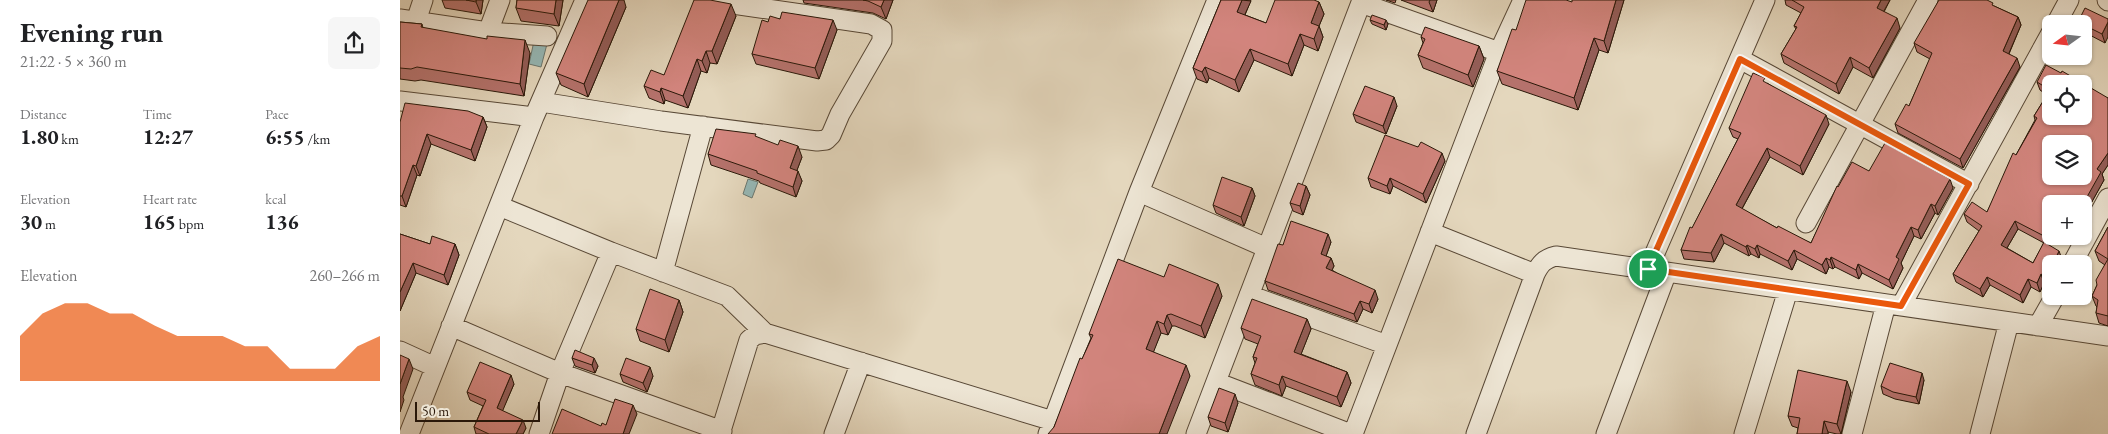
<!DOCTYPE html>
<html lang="en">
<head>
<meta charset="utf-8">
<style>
  :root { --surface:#fff; --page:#f6f6f6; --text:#202124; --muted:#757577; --accent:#ea580c }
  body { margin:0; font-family:"EB Garamond",serif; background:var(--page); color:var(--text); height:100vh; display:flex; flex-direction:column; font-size:19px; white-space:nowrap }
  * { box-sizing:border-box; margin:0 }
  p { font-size:16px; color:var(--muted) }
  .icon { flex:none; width:28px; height:28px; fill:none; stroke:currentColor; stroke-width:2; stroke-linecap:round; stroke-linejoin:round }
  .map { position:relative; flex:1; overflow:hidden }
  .details { display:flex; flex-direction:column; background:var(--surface); width:400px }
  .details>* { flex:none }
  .needle { width:32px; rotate:255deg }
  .fabs { position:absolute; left:1642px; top:15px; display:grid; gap:10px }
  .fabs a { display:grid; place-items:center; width:50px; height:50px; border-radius:8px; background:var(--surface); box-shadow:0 1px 4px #0004; font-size:25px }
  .scale { position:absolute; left:15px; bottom:12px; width:125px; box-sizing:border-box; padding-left:5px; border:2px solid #2a1809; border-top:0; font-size:14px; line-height:18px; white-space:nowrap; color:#2a1809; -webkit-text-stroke:4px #ede5d4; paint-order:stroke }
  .pin { position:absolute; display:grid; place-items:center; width:42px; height:42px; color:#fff; margin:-21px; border:2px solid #fff; border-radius:50%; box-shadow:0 1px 5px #0007 }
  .round { display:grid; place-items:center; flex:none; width:52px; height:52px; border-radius:8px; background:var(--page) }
  .head { display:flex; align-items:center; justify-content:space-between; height:85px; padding:0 20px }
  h1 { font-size:28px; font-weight:700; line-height:38px }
  .metrics { display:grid; grid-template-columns:repeat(3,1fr); gap:8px; height:85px; padding:5px 20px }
  .metrics div { display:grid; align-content:center }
  .metrics b { font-size:21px; font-weight:700 }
  .metrics small { font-size:14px; font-weight:400 }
  .metrics p { font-size:14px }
  .chart { height:140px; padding:10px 20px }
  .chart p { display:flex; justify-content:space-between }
  .chart svg { width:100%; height:90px; margin-top:5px; fill:var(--accent); opacity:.7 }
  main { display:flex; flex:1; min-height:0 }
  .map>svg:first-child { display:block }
</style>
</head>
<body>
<main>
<section class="details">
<div class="head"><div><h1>Evening run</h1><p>21:22 · 5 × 360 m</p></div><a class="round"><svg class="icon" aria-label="share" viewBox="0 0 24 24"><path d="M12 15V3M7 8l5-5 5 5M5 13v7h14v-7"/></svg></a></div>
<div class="metrics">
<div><p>Distance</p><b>1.80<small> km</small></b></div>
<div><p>Time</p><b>12:27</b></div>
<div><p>Pace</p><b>6:55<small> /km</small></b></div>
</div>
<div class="metrics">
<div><p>Elevation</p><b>30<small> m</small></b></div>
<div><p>Heart rate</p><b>165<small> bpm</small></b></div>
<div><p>kcal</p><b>136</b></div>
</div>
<div class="chart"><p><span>Elevation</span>260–266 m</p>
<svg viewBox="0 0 160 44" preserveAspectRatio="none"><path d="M0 44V22L10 11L20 6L30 6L40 11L50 11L60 17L70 22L80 22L90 22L100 27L110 27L120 38L130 38L140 38L150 27L160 22V44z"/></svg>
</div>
</section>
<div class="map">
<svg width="1708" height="434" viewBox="0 0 1708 434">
  <rect width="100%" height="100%" fill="#e4d7bd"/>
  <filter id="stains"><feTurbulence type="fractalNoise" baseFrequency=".004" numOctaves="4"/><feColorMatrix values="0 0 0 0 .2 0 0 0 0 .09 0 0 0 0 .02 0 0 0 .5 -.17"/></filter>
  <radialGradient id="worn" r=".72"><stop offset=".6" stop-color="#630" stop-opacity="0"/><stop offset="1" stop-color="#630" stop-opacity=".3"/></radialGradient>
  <!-- water -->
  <path fill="#96b8b6" stroke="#6b7871" d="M134 41 147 44 141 67 129 64Z
    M348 179 358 182 352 198 343 194Z"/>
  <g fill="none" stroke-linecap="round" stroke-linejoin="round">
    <!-- street casing -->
    <g stroke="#584836" stroke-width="21">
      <path id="street" d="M1707 0 1708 1
        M961 3 1099 52
        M0 19 88 32 147 36
        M16 21 23 0
        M1656 24 1669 0
        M88 32 100 0
        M1340 59 1569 184
        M0 101 134 117
        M141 102 261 121 417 141 426 140 431 135 440 114 482 41V30L471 24 305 0
        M739 192 867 248
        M99 206 211 252 327 296 365 333
        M1406 223 1528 0
        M1030 232 1135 274
        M1672 264 1708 198
        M1248 269 1365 0
        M263 272 303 126
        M849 295 987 345
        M1501 306 1651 33
        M51 326 160 373 322 431
        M1638 326 1655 296
        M0 351 35 367
        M816 382 951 434
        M9 434 134 117 185 0
        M139 434 160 373 211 252
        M320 434 349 340 355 335 365 333 653 421
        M434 434 461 362
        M648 434 739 192 817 0
        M796 434 962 0
        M953 434 1099 52 1123 0
        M1076 434 1135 274C1140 264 1144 259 1156 256L1708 336
        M1206 434 1267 272
        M1344 434 1388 290
        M1452 434 1486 304
        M1580 434 1609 322"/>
    </g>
    <!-- street -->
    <use href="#street" stroke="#ede5d4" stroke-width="19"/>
  </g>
  <!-- wall -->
  <path fill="#b5726c" stroke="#2a1809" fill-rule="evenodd" d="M42 0H83L81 14 45 8Z
    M117 0H163L159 26 121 21 116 8Z
    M403 0H493L486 19 473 13 404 3Z
    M821 0H851L845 15 866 23 919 2 924 14 919 26 923 37 918 51 904 45 892 76 854 60 839 92 809 78 807 83 797 79 793 68Z
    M986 0H996L995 3Z
    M1001 0H1037L1033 12Z
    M1224 0 1208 53 1199 50 1178 110 1102 84 1097 71 1116 30Z
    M1385 0H1490L1484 12 1500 28 1473 78 1453 67 1439 94 1384 63 1381 54 1396 29 1394 26 1401 13 1386 5Z
    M1594 6 1618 17 1621 25 1609 54 1620 67 1563 168 1498 133 1495 124 1509 106 1530 59 1517 52 1514 43Z
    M226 7 188 97 161 85 156 73Z
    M336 16 317 64 310 63 307 73 301 71 288 108 265 100 264 104 249 98 244 86 264 75Z
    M380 19 437 30 419 79 356 64 352 54 368 22Z
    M1708 19 1705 43 1684 32V24H1678V22Z
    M970 20 988 24 986 30 972 24Z
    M0 22 22 24 23 28 130 53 124 96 21 80 15 81 0 79Z
    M1021 37 1079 46 1084 59 1073 87 1023 68 1018 55 1023 43Z
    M1637 82 1708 98V165L1702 174 1704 180 1684 216V204H1651L1652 236 1647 244 1662 259 1660 264H1651V276L1647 284 1644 283 1640 292 1631 287 1623 303 1590 285 1583 297 1556 282 1553 274 1579 231 1567 222 1564 214 1587 212 1616 155 1635 120 1634 116 1647 95 1640 90ZM1618 229 1644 243 1633 263 1607 248Z
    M1367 83 1429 124 1403 175 1370 157 1342 209 1377 228 1411 243 1438 187 1469 171 1553 188 1538 215 1535 213 1521 239 1514 236 1501 263 1503 268 1493 289 1462 273 1459 279 1435 267 1433 269 1429 267 1426 274 1397 259 1392 270 1360 254 1359 258 1351 254 1349 256 1324 243 1314 262 1284 259 1281 250 1338 139 1333 137 1329 128Z
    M997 106 986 134 956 122 953 114Z
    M83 117 87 127 75 161 31 144 20 176 17 175 6 207 0 205V122Z
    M356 137 402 157 397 170 402 181 396 197 360 183 359 181 311 165 308 154Z
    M1018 147 1045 161 1026 203 993 186 990 194 971 187 968 178Z
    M906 186 910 195 903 215 893 211 890 203Z
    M852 188 855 196 844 226 816 213 813 205Z
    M1708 227V326L1699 323 1696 313 1697 307 1696 306 1692 296 1697 285 1705 265 1699 261 1695 251Z
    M0 234 30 244H55L59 255 48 285 16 273 0 311Z
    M931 242 926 256 931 258 934 266 932 270 978 299 972 313 963 309 957 322 868 290 865 281 883 245Z
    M764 277 822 296 805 338 775 326H772L768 335 761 333 753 352 790 376 654 427 691 338 689 334Z
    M279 300 283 312 269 352 240 341 236 329Z
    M907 319 911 329 901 354 947 372 951 383 941 407 886 386 882 396 855 385 851 374 855 363 853 357 858 344 845 339 841 328Z
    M172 358 198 366 195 373 175 366Z
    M220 374 253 376 247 392 223 382Z
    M1524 380 1519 404 1495 399 1483 394 1481 386Z
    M114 384 102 411 126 428 123 434H76L74 427 83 406 70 400 67 392Z
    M1451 392 1441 434H1437L1428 432V434H1397L1398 428 1392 426 1388 416Z
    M838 403 828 432 811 426 808 417Z"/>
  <!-- shaded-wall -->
  <path fill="#945d58" stroke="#2a1809" d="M76 0H83L81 14 76 2Z
    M156 0H163L159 26 154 14Z
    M219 0H224L226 7 188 97 184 84Z
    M484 0H493L486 19 481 7Z
    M842 0 851 1 841 23 837 12Z
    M1030 0H1037L1033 12 1029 2Z
    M1216 0H1224L1208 53 1204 41Z
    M1481 0H1490L1480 18 1477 8Z
    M919 2 924 14 919 26 923 37 918 51 914 39 911 23Z
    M331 4 336 16 317 64 312 51Z
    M1618 17 1621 25 1606 60 1603 51Z
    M1497 18 1500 28 1473 78 1469 68Z
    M433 20 437 30 419 79 415 68Z
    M986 20 988 24 986 30 984 25Z
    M1708 22V37L1705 43 1702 34Z
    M900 34 904 45 892 76 888 64Z
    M1194 38 1199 50 1178 110 1174 98Z
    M125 40 130 53 124 96 120 84Z
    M1079 46 1084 59 1073 87 1068 75Z
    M850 49 854 60 839 92 835 80Z
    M306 51 310 63 307 73 302 61Z
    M1450 57 1453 67 1439 94 1436 84Z
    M1617 58 1620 67 1563 168 1560 159Z
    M297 59 301 71 288 108 283 96Z
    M805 67 809 78 807 83 802 72Z
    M261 88 265 100 264 104 260 92Z
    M994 97 997 106 986 134 983 126Z
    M1426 115 1429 124 1403 175 1400 166Z
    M83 117 87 127 75 161 71 150Z
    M27 134 31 144 20 176 16 166Z
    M398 146 402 157 394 178 390 168Z
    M1367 148 1370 157 1339 214 1336 205Z
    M1042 153 1045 161 1026 203 1023 194Z
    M1708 153V165L1702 174 1704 180 1684 216 1683 204 1697 169Z
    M13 165 17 175 6 207 2 196Z
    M398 171 402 181 396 197 393 187Z
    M990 178 993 186 990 194 987 186Z
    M1550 179 1553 188 1538 215 1535 206Z
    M906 186 910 195 903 215 900 206Z
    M852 188 855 196 844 226 841 217Z
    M1531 204 1535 213 1521 239 1518 230Z
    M1615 221 1618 229 1604 253 1601 245Z
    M1651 223 1652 236 1647 245 1644 236Z
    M1511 227 1514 236 1501 263 1503 268 1493 289 1489 280 1496 257Z
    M928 234 931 242 924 262 921 254Z
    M1321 234 1324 243 1314 262 1311 253Z
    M55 244 59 255 48 285 44 275Z
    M1347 245 1351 254 1349 256 1346 247Z
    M1357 245 1360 254 1359 258 1355 249Z
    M1394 250 1397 259 1392 270 1388 261Z
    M1659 251 1662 259 1660 264H1653Z
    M1431 257 1435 267 1433 269 1430 260Z
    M931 258 934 266 929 276 926 268Z
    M1426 258 1429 267 1426 274 1422 265Z
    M13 263 16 273 0 311V292Z
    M1458 264 1462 273 1459 279 1456 270Z
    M1649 267 1651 276 1647 284 1644 276Z
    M1641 274 1644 283 1640 292 1637 283Z
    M1587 277 1590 285 1583 297 1580 289Z
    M1628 279 1631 287 1623 303 1620 295Z
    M818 284 822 296 805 338 801 326Z
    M975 290 978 299 972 313 969 304Z
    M279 300 283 312 269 352 265 340Z
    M960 301 963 309 957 322 954 314Z
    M767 315 772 326 768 335 764 324Z
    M907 319 911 329 898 362 894 352Z
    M757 321 761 333 750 361 746 349Z
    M194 358 198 366 195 373 192 365Z
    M9 359 13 369 3 397 4 400 0 412V384Z
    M786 365 790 376 767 434H759Z
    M250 367 253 376 247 392 243 383Z
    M947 372 951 383 941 407 937 397Z
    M1522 373 1524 380 1519 404 1516 397Z
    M111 375 114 384 100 417 97 408Z
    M882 376 886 386 882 396 879 385Z
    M1447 381 1451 392 1441 434 1437 424Z
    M835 394 838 403 828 432 825 423Z
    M233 405 237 414 229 434H223Z
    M123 420 126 428 123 434H116Z
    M1424 421 1428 432V434H1422Z"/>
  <!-- building -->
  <path fill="#d3857e" stroke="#2a1809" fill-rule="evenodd" d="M66 0H76V2Z
    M117 0H156L154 14 116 8Z
    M188 0H219L184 84 156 73Z
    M294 0H310L331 4 312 51H306L302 61 297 59 283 96 261 88 260 92 244 86 251 70 264 75Z
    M463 0H484L481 7 468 1Z
    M821 0H842L837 12 866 23 875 0H914L919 2 911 23 919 26 914 39 900 34 888 64 850 49 835 80 805 67 802 72 793 68Z
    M1126 0H1166L1172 2V0H1216L1204 41 1194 38 1174 98 1097 71 1112 29 1116 30Z
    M1392 0H1481L1477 8 1497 18 1469 68 1450 57 1436 84 1381 54 1397 27 1394 26 1404 7Z
    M1539 0H1587L1593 3 1592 5 1618 17 1603 51 1617 58 1560 159 1495 124 1506 104 1509 106 1532 53 1514 43Z
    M1685 8 1708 19V22L1702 34 1684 25V24H1681L1678 22Z
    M382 12 433 20 415 68 352 54 362 20 368 22 370 16 380 19Z
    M972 15 986 20 984 25 970 20Z
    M0 22 22 24 21 27 87 39V36L125 40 120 84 17 67 11 69 0 68Z
    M1025 27 1079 46 1068 75 1018 55 1025 39 1021 37Z
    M1646 65 1661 73 1662 71 1708 98V153L1697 169 1701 172 1683 204H1651V223L1644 236 1615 221 1601 245 1633 263 1644 242 1659 251 1653 264H1651L1650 268 1649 267 1644 276 1641 274 1637 283 1628 279 1620 295 1587 277 1580 289 1553 274 1582 226 1564 214 1572 202 1587 212 1613 153 1616 155 1637 118 1634 116 1650 90 1637 82ZM1651 84H1684V116H1651ZM1651 144H1684V176H1651Z
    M1353 73 1365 78 1363 81 1426 115 1400 166 1367 148 1336 205 1377 228 1378 226 1411 243 1437 186 1438 187 1452 162 1469 171 1485 143 1550 179 1535 206 1531 204 1518 230 1511 227 1496 257 1499 259 1489 280 1458 264 1456 270 1431 257 1430 260 1426 258 1422 265 1394 250 1388 261 1357 245 1355 249 1347 245 1346 247 1321 234 1311 253 1281 250 1290 227 1292 228 1341 133 1329 128Z
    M965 86 994 97 983 126 953 114Z
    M5 103 68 111 83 117 71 150 27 134 16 166 13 165 2 196H0V122Z
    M316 129 356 134 355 136 378 145 380 140 398 146 390 168 398 171 393 187 357 173V171L308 154Z
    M985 135 1018 147 1021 142 1042 153 1023 194 990 178 987 186 968 178Z
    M822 177 852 188 841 217 813 205Z
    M898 183 906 186 900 206 890 203Z
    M891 221 928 234 921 254 931 258 926 268 975 290 969 304 960 301 954 314 865 281 878 244 883 245Z
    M1708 227V259L1695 251Z
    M0 234 30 244 32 236 55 244 44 275 13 263 0 292Z
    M718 259 764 277 769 264 818 284 801 326 771 314 767 315 764 324 757 321 746 349 786 365 759 434H648L654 427 680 358 682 359 693 335 689 334Z
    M1708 259V316L1696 313 1698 300 1692 296 1697 285 1696 280Z
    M250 289 279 300 265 340 236 329Z
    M852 299 907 319 894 352 947 372 937 397 882 376 879 385 851 374 857 358 853 357 861 336 841 328Z
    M175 350 194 358 192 365 172 358Z
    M0 355 9 359 0 384Z
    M226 358 250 367 243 383 220 374Z
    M80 362 111 375 97 408 123 420 116 434H89L74 427 86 400 67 392Z
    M1490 363 1522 373 1516 397 1493 392 1481 386Z
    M1398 370 1447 381 1437 424 1424 421 1422 434H1397L1400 418 1388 416Z
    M819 388 835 394 825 423 808 417Z
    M215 399 233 405 223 434H152L162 409 201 426 202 423 206 425Z"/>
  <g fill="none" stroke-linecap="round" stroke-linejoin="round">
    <!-- route casing -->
    <g stroke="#fff" stroke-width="10">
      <path id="route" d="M1340 59 1569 184 1501 306 1248 269Z"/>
    </g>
    <!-- route -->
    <use href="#route" stroke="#ea580c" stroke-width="6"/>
  </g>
  <rect width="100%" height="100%" filter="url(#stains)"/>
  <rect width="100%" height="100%" fill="url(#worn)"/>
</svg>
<div class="fabs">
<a><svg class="needle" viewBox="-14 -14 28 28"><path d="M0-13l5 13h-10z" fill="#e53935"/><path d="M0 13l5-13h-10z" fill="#757577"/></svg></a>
<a><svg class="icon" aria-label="locate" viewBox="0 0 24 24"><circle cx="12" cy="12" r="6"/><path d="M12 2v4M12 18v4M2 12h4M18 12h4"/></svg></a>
<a><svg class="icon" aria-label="layers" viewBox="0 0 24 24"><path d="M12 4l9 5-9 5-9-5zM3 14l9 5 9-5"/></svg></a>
<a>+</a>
<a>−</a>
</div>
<div class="scale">50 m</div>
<div class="pin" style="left:1248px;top:269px;background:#1e9e55"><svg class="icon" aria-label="arrive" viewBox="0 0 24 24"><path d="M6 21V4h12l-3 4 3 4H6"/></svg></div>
</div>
</main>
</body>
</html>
